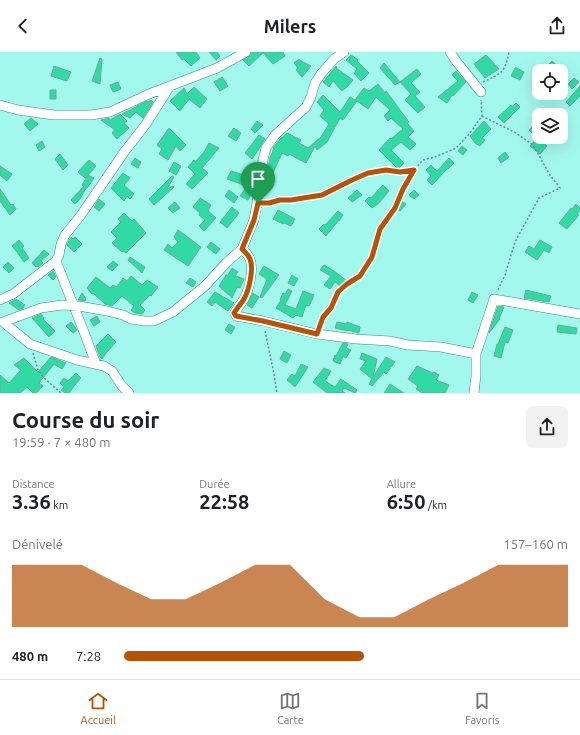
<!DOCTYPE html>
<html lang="fr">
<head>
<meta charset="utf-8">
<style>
  :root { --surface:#fff; --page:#f2f2f2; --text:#202124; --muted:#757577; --line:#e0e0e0; --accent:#b45309 }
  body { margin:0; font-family:Ubuntu,sans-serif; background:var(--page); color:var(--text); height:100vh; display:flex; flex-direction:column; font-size:15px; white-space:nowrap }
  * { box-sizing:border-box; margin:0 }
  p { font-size:13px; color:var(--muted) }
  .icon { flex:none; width:22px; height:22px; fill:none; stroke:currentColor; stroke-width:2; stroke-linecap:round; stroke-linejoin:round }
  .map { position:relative; height:341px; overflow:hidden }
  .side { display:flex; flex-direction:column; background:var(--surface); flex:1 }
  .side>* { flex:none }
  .buttons { position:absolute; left:532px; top:12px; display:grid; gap:8px }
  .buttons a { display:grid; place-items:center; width:36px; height:36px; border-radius:8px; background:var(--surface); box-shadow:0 4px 16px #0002; font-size:20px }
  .pin { position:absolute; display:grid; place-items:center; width:34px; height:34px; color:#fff; margin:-41px -17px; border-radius:50% 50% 50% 0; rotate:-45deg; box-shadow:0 0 4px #0007 }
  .pin .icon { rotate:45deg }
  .round { display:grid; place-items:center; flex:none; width:42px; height:42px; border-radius:8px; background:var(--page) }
  .overview { display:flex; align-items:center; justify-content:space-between; height:68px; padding:0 12px }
  h1 { font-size:22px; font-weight:700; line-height:30px }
  .metrics { display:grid; grid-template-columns:repeat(3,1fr); gap:6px; height:68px; padding:4px 12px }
  .metrics div { display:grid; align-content:center }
  .metrics b { font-size:20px; font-weight:700 }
  .metrics small { font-size:11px; font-weight:400 }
  .metrics p { font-size:11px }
  .chart { height:112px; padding:8px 12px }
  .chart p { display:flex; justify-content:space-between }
  .chart svg { width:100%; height:72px; margin-top:4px; fill:var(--accent); opacity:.7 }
  ul { padding:0 12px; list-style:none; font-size:13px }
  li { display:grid; grid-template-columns:64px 48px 1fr; align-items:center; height:30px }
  li i { height:10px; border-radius:5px; background:var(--accent) }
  header { display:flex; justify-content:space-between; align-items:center; height:52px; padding:0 12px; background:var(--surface); font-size:18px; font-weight:700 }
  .menu { display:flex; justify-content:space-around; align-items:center; height:56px; border-top:1px solid var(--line); background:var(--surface); font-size:11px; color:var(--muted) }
  .menu a { display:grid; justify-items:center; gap:2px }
  .menu .selected { color:var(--accent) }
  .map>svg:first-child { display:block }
</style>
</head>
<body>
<header><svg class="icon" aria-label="back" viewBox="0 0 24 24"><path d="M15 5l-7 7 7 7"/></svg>Milers<svg class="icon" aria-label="share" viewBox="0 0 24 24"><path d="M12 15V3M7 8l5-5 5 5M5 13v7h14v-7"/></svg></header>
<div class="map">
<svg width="580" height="341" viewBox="0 0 580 341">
  <rect width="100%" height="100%" fill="#a3f8ee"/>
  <!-- building -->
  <path fill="#31daa4" stroke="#66ad90" d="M176 0H196L200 6 191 14 184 7 182 8Z
    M209 0H217L220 4 216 8Z
    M252 0H283L285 4 273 12 263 1 249 14 243 8 251 3Z
    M351 3 358 8 357 9 369 21 361 29 354 21 357 17 346 8Z
    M486 3 499 17 485 26 474 12Z
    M100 6 102 7 100 32 92 29Z
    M299 7 301 9 311 14 302 25 296 18 298 16 294 11Z
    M552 9 559 15 555 19H551L547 14Z
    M384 11 400 30 395 33 380 16Z
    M54 14 71 20 67 29 51 24Z
    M336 14 337 15 336 16 353 28 347 35 342 39 333 29 329 35 323 30Z
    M515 16H517L524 20 520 28 511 24Z
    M417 17 421 22 411 31 420 40 415 44 425 55 418 61 405 48 411 42 400 30Z
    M456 19 466 30 453 44 452 43 447 51 438 45 458 29 452 23Z
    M222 25 228 34 220 39 214 30Z
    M574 26 579 30 572 37 568 32Z
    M118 30 121 37 113 40 110 33Z
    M378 32 385 41 386 39 409 70 407 71 414 79 408 85 416 92 410 98 401 90 391 98 404 111 398 117 379 98 390 86 391 87 403 77 391 66 388 69 384 64 390 58 376 45 368 57 357 49 343 68 340 66 327 90 317 98 315 94 306 111 289 102 288 104 282 101 272 123 268 119 270 106 274 96H273L280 87 287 81 301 88 299 91 308 96 321 85 329 72 320 64 324 58 317 50 323 43 340 60 350 45 355 48 364 36 369 39Z
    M580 34V44L570 54 566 50Z
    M194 35 207 47 200 56 189 47 180 59 170 49 184 36 187 42Z
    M50 38H56V47H50Z
    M151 48 153 50 143 66 136 60 130 66 122 62 147 49 148 50Z
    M516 51 520 55 504 71 498 65 511 53 512 55Z
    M120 62 127 69 124 71 129 76 117 87 112 81 115 78 101 68 109 66 110 68Z
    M31 66 38 72 30 79 24 72Z
    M257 69 263 73 255 81 251 77Z
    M484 69 491 77 482 86 485 88 480 94 475 91 470 84Z
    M534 73 539 77 534 83 529 78Z
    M169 76 186 93 180 99 176 94 168 108 159 102 162 97 157 93Z
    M234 76 241 81 236 89 228 84Z
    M259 83 265 87 261 93 259 97 252 107 245 101Z
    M537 86 547 94 540 102 530 94Z
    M42 89 45 95 39 99 36 93Z
    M209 91 219 96 202 116 208 121 192 137 186 132 195 122 188 115 194 108 195 110 204 100Z
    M462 94 467 98 463 103 458 99Z
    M505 100 509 105 501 111 498 106Z
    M60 102 68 113 63 118 55 107Z
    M135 106 141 110 138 116 131 112Z
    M449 106 454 111 448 117H447L432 133 427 128 431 124 426 118 431 113 437 119Z
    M89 108 96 114 88 123 94 126 87 136H86L80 147 75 152 71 148 84 134 82 133 88 123 85 126 78 120Z
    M174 110 181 114 176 123 169 119Z
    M0 114 12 122 7 129 0 123Z
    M231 119 247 124 244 133 227 127Z
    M123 121 130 126 124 133 134 142 130 147 127 144 124 149 111 136Z
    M172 124 174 125 167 137 173 134 174 135 154 153 149 147Z
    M383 133 389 139 377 153H376L372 156 365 149 369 145 371 146Z
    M0 137 11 153 13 152 16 157 10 163 0 149Z
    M245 137 252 140 248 148 240 144Z
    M229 138 238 145 234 151 225 144Z
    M357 138 362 143 352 150 348 146Z
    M414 138 419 143 414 147 409 143Z
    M200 146 211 153 208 159 216 166 204 179 199 174 205 168 199 163 200 161 193 155Z
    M99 147 105 152 99 159 94 155Z
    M401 149 406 152 400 159 395 156Z
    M175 150 180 156 173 161 168 156Z
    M576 152 580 156V158L577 162 579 163 567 177 559 171 571 156 572 157Z
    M232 155 239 161 227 176 220 170Z
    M278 158 295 167 291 174 284 171 283 172 273 167Z
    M338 159 343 163 339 169H338L326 184 319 177 324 172 325 173Z
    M124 161 132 169 134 167 146 181 126 201 123 199 122 200 112 191 117 186 111 180 121 170 118 167Z
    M178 178 201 195 188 214 164 198 168 192 172 196 178 190 174 185Z
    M71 185 73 187 75 185 82 192 74 200 67 193Z
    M19 188 24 194 22 196 29 206 24 210 17 200 12 194Z
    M540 188 552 195 549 201 544 198 537 208 525 200 529 194 534 197Z
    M211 190 220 197 216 202 207 195Z
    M44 198 49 202 41 209 43 211 38 215 37 214 36 215 32 211Z
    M130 205 145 215 142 221 128 208Z
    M113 209 118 213 112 219 107 215Z
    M8 210 14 216 9 221 3 215Z
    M324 213 334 219 347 229 345 232 342 231 340 234 335 230 330 237 324 233 331 224 320 218Z
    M264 214 279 223 262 246 260 245 267 227 259 222Z
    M232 216 238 220 235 224 244 227 240 236 237 235 232 246 219 234 226 223H228Z
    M53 219 56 225 53 228 48 223Z
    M292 223 298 227 294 234 288 231Z
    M131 224 142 233 147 228 158 235 151 244 150 243 140 253 145 258 142 262 135 261 131 258 134 254 122 244 112 254 105 252 93 241 92 242 87 236 96 225 110 236 113 233 117 235 123 226 127 229Z
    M190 226 196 230 193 235 186 231Z
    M288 237 292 239 285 253 296 257 303 239 314 243 309 254 306 253 302 265 296 263 293 266 276 256 281 248H280L283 241 285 242Z
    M526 238 551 244 549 250 524 246Z
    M215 240 234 251 228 259 215 250 212 254 207 250Z
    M472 240 478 243 473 251 468 248Z
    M82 241 86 247 85 249 78 248Z
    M253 241 259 245 252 256 247 253Z
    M16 247 25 253 22 257 19 258 9 251Z
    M498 254 504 255 499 267H500L489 281Z
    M41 262 44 266 43 267 55 279 49 285 32 266Z
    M97 264 100 270 94 274 90 268Z
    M71 270 75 275 77 278 73 281 66 274Z
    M337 270 346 272 347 270 360 275 359 281 348 278V279L335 276Z
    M229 272 235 275 231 282 225 278Z
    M558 273 577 276 576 282 557 280Z
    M505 275 513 278 508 291 505 290 501 306 494 304 497 292H498Z
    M108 282 116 290 107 300 102 307 100 305 96 294Z
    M343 291 348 292 346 296 351 298 346 306 343 304 340 312 333 309 335 303 336 304Z
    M284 299 291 303 287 311 280 307Z
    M362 301 377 307 373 325 386 305 395 310 386 322 384 320 372 334 369 332 372 327 360 317 366 309 360 307Z
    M51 305 66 311 62 317 54 312 39 331 43 334 36 341H33L27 335 20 341H0V323L9 331 21 318 14 313 24 306 38 320Z
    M301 312 308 315 295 335 287 328 292 322 295 324Z
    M417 314 433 321 434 320 439 323 436 328 449 333 445 341H422L416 337 418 334 408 327Z
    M324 316 331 319 325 329 335 335 341 327 357 338 355 341 344 336 342 339 345 341H327L313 330Z
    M76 321 81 326 74 334 69 341H65L61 338 64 335 60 331 64 326 68 329Z
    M390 332 404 341H384Z"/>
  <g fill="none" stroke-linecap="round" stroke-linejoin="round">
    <!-- minor casing -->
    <g stroke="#358d84" stroke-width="10">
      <path id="minor" d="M450 0 456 9 481 40
        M0 53 18 58 54 63H91L110 60 149 42 217 16 246 0
        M242 197C245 200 248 202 250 207 254 217 249 238 244 247 241 252 237 256 235 261L236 264 263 269 317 282 356 287 390 289 408 293 441 295 476 302V323L474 341
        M56 209 84 280 96 312
        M0 248 13 242 56 209 59 203 61 192 65 183 81 163 125 99 146 72 170 34
        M476 302 494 247 580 262
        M129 341 122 334 112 319 104 314 77 308 30 292 3 270 41 256 62 253 79 254 107 259 123 263 131 267 145 269H154L173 260 205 234 227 210 242 197 254 168 257 151 263 108 266 96 275 83 306 55 311 45 315 31 321 22 334 7 344 0"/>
    </g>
    <!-- path -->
    <path stroke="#5b958e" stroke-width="1.5" stroke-dasharray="2 2" stroke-linecap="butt" d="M483 30C502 21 505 21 509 0
      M482 64 516 81 533 93 550 123 560 136 539 146 515 190 505 223 497 240
      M266 151H269L280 148H291L322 143 352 128 368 121 386 118 400 120 414 118
      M320 274 323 265 331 256 338 240 347 231 360 224 372 205 380 177 395 156 403 137 414 118 423 108 435 105 456 96 470 81 482 64 481 48
      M265 279 273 317 277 341
      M33 301 38 318 44 326 61 341"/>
    <!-- minor -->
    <use href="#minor" stroke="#fff" stroke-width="9"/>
  </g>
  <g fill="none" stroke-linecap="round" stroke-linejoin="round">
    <!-- route casing -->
    <g stroke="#fff" stroke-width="8">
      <path id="route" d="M386 118 400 120 414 118 403 137 395 156 380 177 372 205 360 224 347 232 338 240 331 256 323 265 317 282 263 269 236 264 234 261C237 256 241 252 244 247 249 238 254 217 250 207 248 202 245 200 242 197L254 168 258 151H269L280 148H291L322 143 352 128 368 121Z"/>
    </g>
    <!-- route -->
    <use href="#route" stroke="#b45309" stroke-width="5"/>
  </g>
</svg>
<div class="buttons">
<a><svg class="icon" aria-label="locate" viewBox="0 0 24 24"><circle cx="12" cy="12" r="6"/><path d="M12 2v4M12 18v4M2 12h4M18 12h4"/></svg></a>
<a><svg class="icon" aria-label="layers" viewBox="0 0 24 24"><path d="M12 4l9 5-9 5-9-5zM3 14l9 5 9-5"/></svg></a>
</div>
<div class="pin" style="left:258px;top:151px;background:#1e9e55"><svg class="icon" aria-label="arrive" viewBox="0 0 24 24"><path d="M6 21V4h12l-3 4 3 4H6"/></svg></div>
</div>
<section class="side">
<div class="overview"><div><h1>Course du soir</h1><p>19:59 · 7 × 480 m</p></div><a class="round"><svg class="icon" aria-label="share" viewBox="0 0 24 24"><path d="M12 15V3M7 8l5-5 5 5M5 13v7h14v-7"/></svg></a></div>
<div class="metrics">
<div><p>Distance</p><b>3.36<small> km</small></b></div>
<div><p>Durée</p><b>22:58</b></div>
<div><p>Allure</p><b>6:50<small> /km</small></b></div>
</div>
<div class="chart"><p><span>Dénivelé</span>157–160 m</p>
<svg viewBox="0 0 160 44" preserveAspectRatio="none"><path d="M0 44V6L10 6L20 6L30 17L40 27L50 27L60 17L70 6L80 6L90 27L100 38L110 38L120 27L130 17L140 6L150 6L160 6V44z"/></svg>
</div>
<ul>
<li><b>480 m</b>7:28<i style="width:54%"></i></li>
</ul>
</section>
<nav class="menu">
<a class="selected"><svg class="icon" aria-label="home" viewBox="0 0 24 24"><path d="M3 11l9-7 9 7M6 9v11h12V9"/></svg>Accueil</a>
<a><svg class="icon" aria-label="map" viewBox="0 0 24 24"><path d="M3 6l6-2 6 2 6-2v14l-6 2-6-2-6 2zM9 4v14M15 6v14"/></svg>Carte</a>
<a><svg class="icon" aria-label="saved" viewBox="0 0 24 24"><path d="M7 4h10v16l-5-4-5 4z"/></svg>Favoris</a>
</nav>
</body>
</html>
